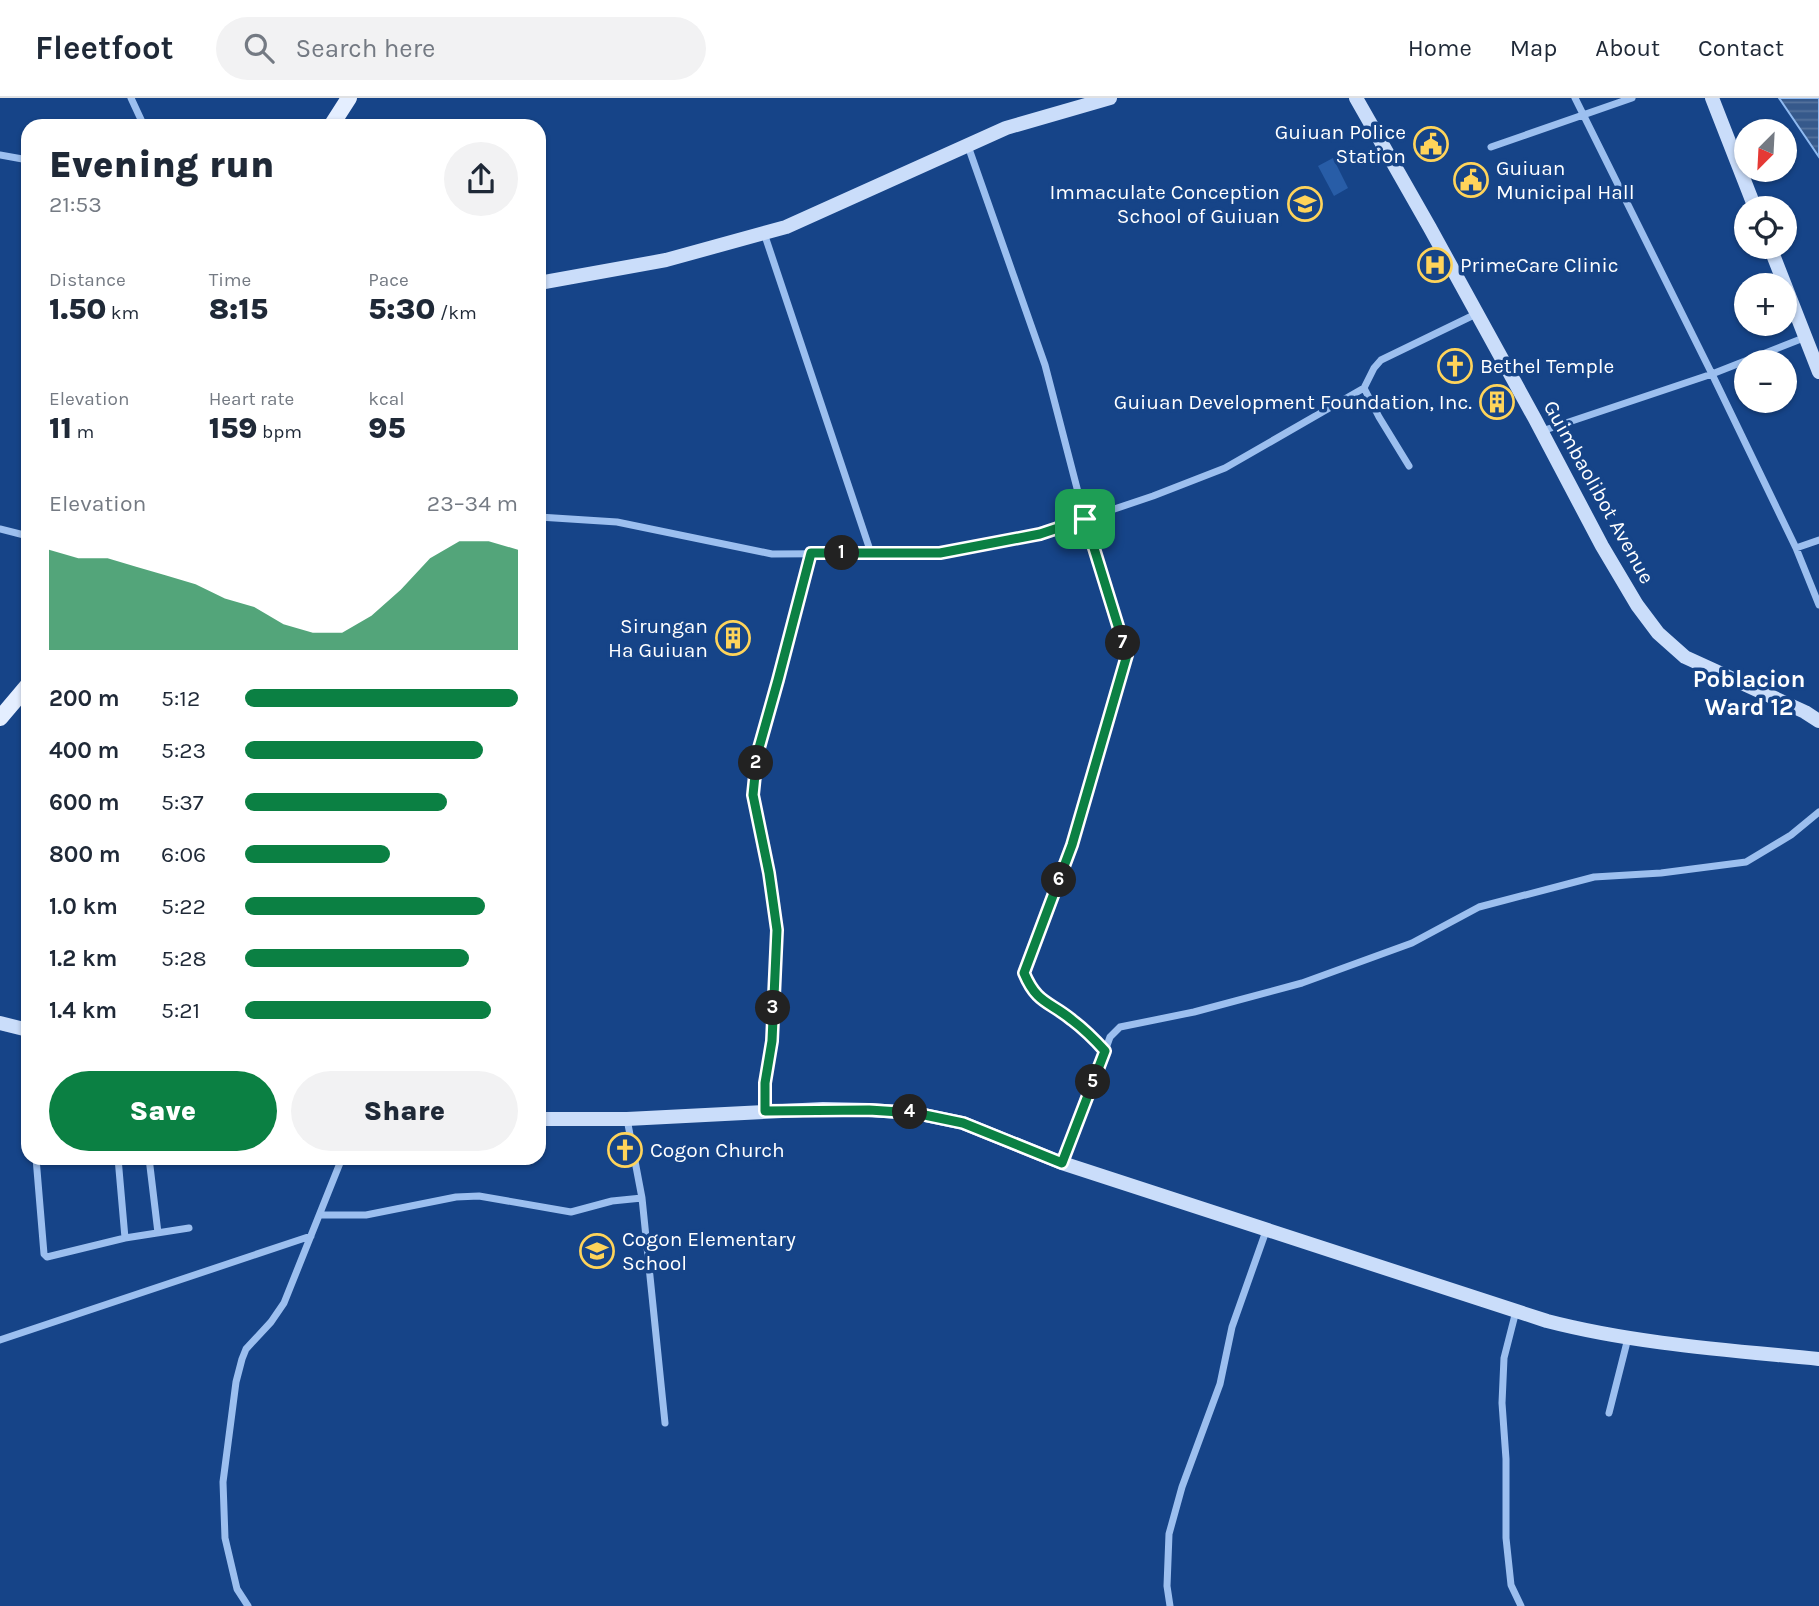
<!DOCTYPE html>
<html lang="en">
<head>
<meta charset="utf-8">
<style>
  :root { --surface:#fff; --page:#f2f2f3; --text:#1f2937; --muted:#747a83; --line:#e0e1e3; --accent:#0b8043 }
  body { margin:0; font-family:Karla,sans-serif; background:var(--page); color:var(--text); height:100vh; display:flex; flex-direction:column; font-size:26px; white-space:nowrap }
  * { box-sizing:border-box; margin:0 }
  p { font-size:23px; color:var(--muted) }
  .icon { flex:none; width:38px; height:38px; fill:none; stroke:currentColor; stroke-width:2; stroke-linecap:round; stroke-linejoin:round }
  .map { position:relative; flex:1; overflow:hidden }
  .drawer { position:absolute; left:21px; top:21px; width:525px; height:1046px; display:flex; flex-direction:column; background:var(--surface); border-radius:21px; box-shadow:0 2px 5px #0004 }
  .drawer>* { flex:none }
  .needle { width:46px; rotate:204deg }
  .tools { position:absolute; left:1734px; top:21px; display:grid; gap:14px }
  .tools a { display:grid; place-items:center; width:63px; height:63px; border-radius:50%; background:var(--surface); box-shadow:0 2px 5px #0004; font-size:35px }
  .pin { position:absolute; display:grid; place-items:center; width:60px; height:60px; color:#fff; margin:-30px; border-radius:14px; box-shadow:0 4px 10px #0006 }
  .km { position:absolute; width:35px; height:35px; margin:-18px; border-radius:50%; background:#222; color:#fff; font-size:19px; line-height:35px; text-align:center }
  .round { display:grid; place-items:center; flex:none; width:74px; height:74px; border-radius:37px; background:var(--page) }
  .headline { display:flex; align-items:center; justify-content:space-between; height:119px; padding:0 28px }
  h1 { font-size:38px; font-weight:800; line-height:52px }
  .figures { display:grid; grid-template-columns:repeat(3,1fr); gap:10px; height:119px; padding:7px 28px }
  .figures div { display:grid; align-content:center }
  .figures b { font-size:30px; font-weight:800 }
  .figures small { font-size:19px; font-weight:400 }
  .figures p { font-size:19px }
  .chart { height:196px; padding:14px 28px }
  .chart p { display:flex; justify-content:space-between }
  .chart svg { width:100%; height:126px; margin-top:7px; fill:var(--accent); opacity:.7 }
  .cta { display:flex; gap:14px; margin-top:auto; padding:14px 28px }
  .cta a { flex:1; height:80px; border-radius:42px; background:var(--accent); color:#fff; font-size:28px; font-weight:800; line-height:80px; text-align:center }
  .cta a+a { background:var(--page); color:var(--text) }
  ul { padding:0 28px; list-style:none; font-size:23px }
  li { display:grid; grid-template-columns:112px 84px 1fr; align-items:center; height:52px }
  li i { height:18px; border-radius:9px; background:var(--accent) }
  header { display:flex; align-items:center; gap:42px; box-sizing:border-box; height:98px; padding:0 35px; background:var(--surface); border-bottom:2px solid var(--line) }
  header strong { font-size:33px }
  nav { display:flex; gap:38px; margin-inline-start:auto; font-size:24px }
  .search { width:490px; height:63px; background:var(--page); display:flex; align-items:center; gap:18px; box-sizing:border-box; padding:0 24px; border-radius:38px; color:var(--muted); font-size:26px }
  .map>svg:first-child { display:block }
</style>
</head>
<body>
<header>
<strong>Fleetfoot</strong>
<div class="search"><svg class="icon" aria-label="search" viewBox="0 0 24 24"><circle cx="10" cy="10" r="6"/><path d="M15 15l6 6"/></svg>Search here</div>
<nav><a>Home</a><a>Map</a><a>About</a><a>Contact</a></nav>
</header>
<div class="map">
<svg width="1819" height="1508" viewBox="0 0 1819 1508">
  <defs>
    <pattern id="water-rules" width="6" height="5" patternUnits="userSpaceOnUse" patternTransform="scale(1.75)"><rect width="6" height="5" fill="#36598b"/><path d="M0 2.5h6" fill="none" stroke="#54729c"/></pattern>
  </defs>
  <rect width="100%" height="100%" fill="#164488"/>
  <!-- pitch -->
  <path fill="#285da7" d="M1333 60 1348 90 1334 98 1318 68Z"/>
  <!-- water -->
  <path fill="url(#water-rules)" stroke="#8fbaf1" stroke-width="2" d="M1779 0H1819V59Z"/>
  <g fill="none" stroke-linecap="round" stroke-linejoin="round">
    <!-- street -->
    <path stroke="#9cbfef" stroke-width="7" d="M131 0 144 28
      M1575 0 1712 276 1806 239
      M968 48 1045 267 1085 421 1127 557 1072 747 1024 875C1037 906 1049 903 1072 922 1084 931 1095 942 1105 953L1062 1065
      M1491 49 1632 0
      M0 57 28 62
      M764 135 871 455
      M1364 290 1379 319 1409 368
      M1542 333 1712 276 1796 450 1819 507
      M539 419 617 424 772 456 940 455 1040 436 1153 398 1225 370 1364 290 1374 270 1381 262 1476 216
      M0 431 28 438
      M1796 450 1819 442
      M1105 953 1110 939 1120 929 1194 914 1302 885 1412 845 1479 809 1594 779 1661 775 1746 764 1791 737 1819 714
      M766 1013 765 985 772 943 777 832 769 775 753 697 757 657 778 582 811 455
      M627 1021 642 1100 665 1325
      M36 1060 44 1156 47 1159 125 1140 189 1130
      M118 1060 125 1140
      M149 1060 158 1135
      M320 1117H366L456 1099 479 1098 571 1114 612 1103 642 1100
      M1516 1213 1504 1260 1502 1305 1506 1361V1440L1511 1487 1521 1508
      M0 1242 311 1138
      M1609 1315 1628 1240
      M248 1508 237 1491 225 1440 223 1384 236 1284 242 1261 246 1251 271 1224 284 1205 342 1060
      M1170 1508 1167 1488 1169 1436 1182 1389 1220 1286 1232 1229 1266 1133"/>
    <!-- secondary -->
    <path stroke="#caddfa" stroke-width="14" d="M1356 0 1430 130 1535 321 1602 448 1637 507 1658 535 1685 559 1805 614 1819 623
      M1712 0 1755 110
      M1770 149 1819 274
      M539 185 666 162 786 129 1006 30 1110 0
      M0 925 28 932
      M539 1021H627L823 1011 869 1012 915 1015 963 1025 1062 1065 1547 1223C1636 1246 1728 1252 1819 1261"/>
    <!-- primary -->
    <path stroke="#e4eeff" stroke-width="16" d="M331 28 349 0
      M0 620 28 587"/>
  </g>
  <g fill="none" stroke-linecap="round" stroke-linejoin="round">
    <!-- route casing -->
    <g stroke="#fff" stroke-width="14">
      <path id="route" d="M1085 421 1127 557 1072 747 1024 875C1037 906 1049 903 1072 922 1084 931 1095 942 1105 953L1062 1065 963 1025 915 1015 869 1012 765 1013V985L772 943 777 832 769 775 753 697 757 657 778 582 811 455H940L1040 436Z"/>
    </g>
    <!-- route -->
    <use href="#route" stroke="#0b8043" stroke-width="9"/>
  </g>
  <!-- icons -->
  <defs>
    <g id="civic-ring" transform="scale(1.75)"><circle r="9.5" fill="#164488" stroke="#ffd45a" stroke-width="1.5"/><path d="M-.6-6.5H3V-4.5H.6V-3L4-1V1h2V6H-6V1h2V-1L-.6-3ZM-1.2 2.5V6h2.4V2.5Z" fill="#ffd45a"/></g>
    <g id="school-ring" transform="scale(1.75)"><circle r="9.5" fill="#164488" stroke="#ffd45a" stroke-width="1.5"/><path d="M0-5L7-2L0 1L-7-2ZM-4 1L0 2.5L4 1V4Q0 6-4 4Z" fill="#ffd45a"/></g>
    <g id="hospital-ring" transform="scale(1.75)"><circle r="9.5" fill="#164488" stroke="#ffd45a" stroke-width="1.5"/><path d="M-5-5h3v3.5h4V-5h3V5h-3V1.5h-4V5h-3Z" fill="#ffd45a"/></g>
    <g id="church-ring" transform="scale(1.75)"><circle r="9.5" fill="#164488" stroke="#ffd45a" stroke-width="1.5"/><path d="M-1.2-6h2.4v3.5h3.3v2.4h-3.3V6h-2.4V-.1h-3.3v-2.4h3.3Z" fill="#ffd45a"/></g>
    <g id="building-ring" transform="scale(1.75)"><circle r="9.5" fill="#164488" stroke="#ffd45a" stroke-width="1.5"/><path d="M-4-6H4V6H1V3H-1V6H-4ZM-2.5-4.3h1.7v1.8h-1.7ZM.8-4.3h1.7v1.8H.8ZM-2.5-1h1.7V.8h-1.7ZM.8-1h1.7V.8H.8Z" fill="#ffd45a"/></g>
  </defs>
  <g fill-rule="evenodd">
    <use href="#civic-ring" x="1431" y="46"/>
    <use href="#civic-ring" x="1471" y="82"/>
    <use href="#school-ring" x="1305" y="106"/>
    <use href="#hospital-ring" x="1435" y="167"/>
    <use href="#church-ring" x="1455" y="268"/>
    <use href="#building-ring" x="1497" y="304"/>
    <use href="#building-ring" x="733" y="540"/>
    <use href="#church-ring" x="625" y="1052"/>
    <use href="#school-ring" x="597" y="1153"/>
  </g>
  <g text-anchor="middle" dominant-baseline="central" stroke-width="7" stroke-linejoin="round" paint-order="stroke">
    <!-- poi labels -->
    <g font-size="21" fill="#fff" stroke="#164488" text-anchor="start">
      <text x="1406" y="34" text-anchor="end">Guiuan Police<tspan x="1406" dy="24">Station</tspan></text>
      <text x="1496" y="70">Guiuan<tspan x="1496" dy="24">Municipal Hall</tspan></text>
      <text x="1280" y="94" text-anchor="end">Immaculate Conception<tspan x="1280" dy="24">School of Guiuan</tspan></text>
      <text x="1460" y="167">PrimeCare Clinic</text>
      <text x="1480" y="268">Bethel Temple</text>
      <text x="1472" y="304" text-anchor="end">Guiuan Development Foundation, Inc.</text>
      <text x="708" y="528" text-anchor="end">Sirungan<tspan x="708" dy="24">Ha Guiuan</tspan></text>
      <text x="650" y="1052">Cogon Church</text>
      <text x="622" y="1141">Cogon Elementary<tspan x="622" dy="24">School</tspan></text>
    </g>
    <!-- street labels -->
    <g font-size="21" fill="#fff" stroke="#164488">
      <text transform="translate(1599 394) rotate(61)">Guimbaolibot Avenue</text>
    </g>
    <!-- quarter labels -->
    <g font-size="24" font-weight="bold" fill="#fff" stroke="#164488">
      <text x="1749" y="581">Poblacion<tspan x="1749" dy="28">Ward 12</tspan></text>
    </g>
  </g>
</svg>
<div class="tools">
<a><svg class="needle" viewBox="-14 -14 28 28"><path d="M0-13l5 13h-10z" fill="#e53935"/><path d="M0 13l5-13h-10z" fill="#747a83"/></svg></a>
<a><svg class="icon" aria-label="locate" viewBox="0 0 24 24"><circle cx="12" cy="12" r="6"/><path d="M12 2v4M12 18v4M2 12h4M18 12h4"/></svg></a>
<a>+</a>
<a>−</a>
</div>
<div class="pin" style="left:1085px;top:421px;background:#1e9e55"><svg class="icon" aria-label="arrive" viewBox="0 0 24 24"><path d="M6 21V4h12l-3 4 3 4H6"/></svg></div>
<b class="km" style="left:842px;top:455px">1</b>
<b class="km" style="left:756px;top:665px">2</b>
<b class="km" style="left:773px;top:910px">3</b>
<b class="km" style="left:910px;top:1014px">4</b>
<b class="km" style="left:1093px;top:984px">5</b>
<b class="km" style="left:1059px;top:782px">6</b>
<b class="km" style="left:1123px;top:545px">7</b>
<section class="drawer">
<div class="headline"><div><h1>Evening run</h1><p>21:53</p></div><a class="round"><svg class="icon" aria-label="share" viewBox="0 0 24 24"><path d="M12 15V3M7 8l5-5 5 5M5 13v7h14v-7"/></svg></a></div>
<div class="figures">
<div><p>Distance</p><b>1.50<small> km</small></b></div>
<div><p>Time</p><b>8:15</b></div>
<div><p>Pace</p><b>5:30<small> /km</small></b></div>
</div>
<div class="figures">
<div><p>Elevation</p><b>11<small> m</small></b></div>
<div><p>Heart rate</p><b>159<small> bpm</small></b></div>
<div><p>kcal</p><b>95</b></div>
</div>
<div class="chart"><p><span>Elevation</span>23–34 m</p>
<svg viewBox="0 0 160 44" preserveAspectRatio="none"><path d="M0 44V9L10 12L20 12L30 15L40 18L50 21L60 26L70 29L80 35L90 38L100 38L110 32L120 23L130 12L140 6L150 6L160 9V44z"/></svg>
</div>
<ul>
<li><b>200 m</b>5:12<i style="width:100%"></i></li>
<li><b>400 m</b>5:23<i style="width:87%"></i></li>
<li><b>600 m</b>5:37<i style="width:74%"></i></li>
<li><b>800 m</b>6:06<i style="width:53%"></i></li>
<li><b>1.0 km</b>5:22<i style="width:88%"></i></li>
<li><b>1.2 km</b>5:28<i style="width:82%"></i></li>
<li><b>1.4 km</b>5:21<i style="width:90%"></i></li>
</ul>
<div class="cta"><a>Save</a><a>Share</a></div>
</section>
</div>
</body>
</html>
